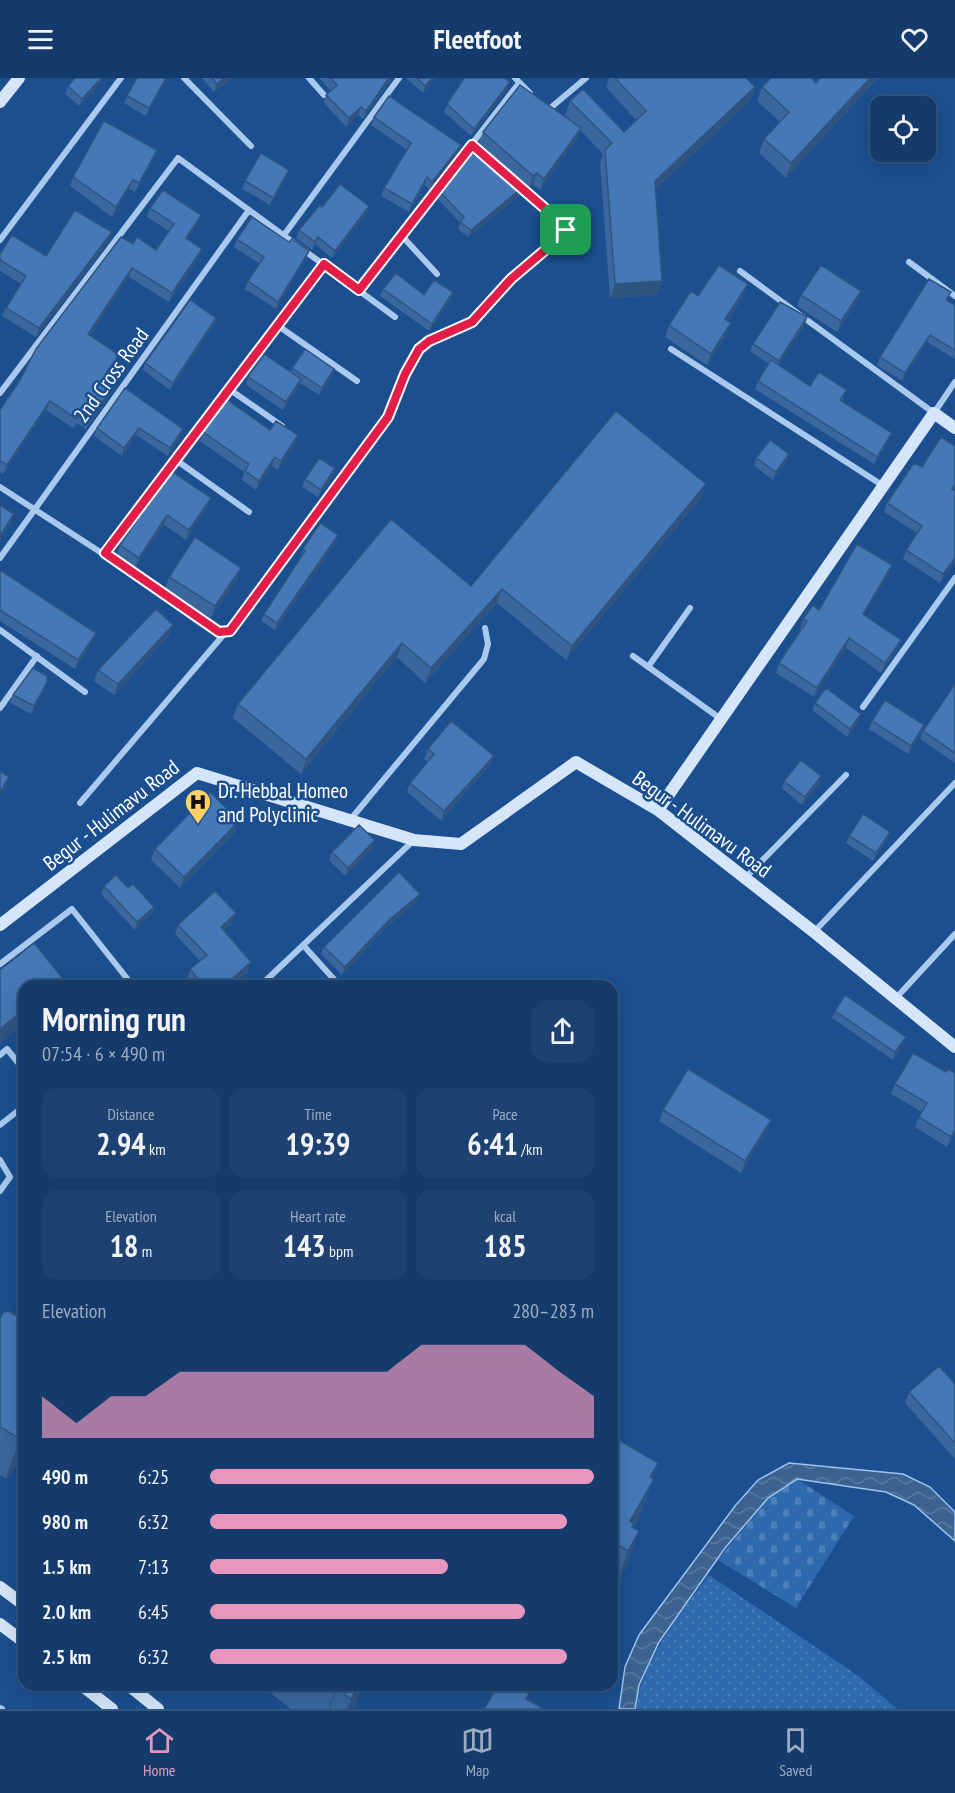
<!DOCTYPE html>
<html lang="en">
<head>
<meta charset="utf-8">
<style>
  :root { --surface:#143b6b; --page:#1d4271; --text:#f1f3f6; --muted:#9dadc1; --line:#33557e; --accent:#e797bd }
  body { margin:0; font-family:"PT Sans Narrow",sans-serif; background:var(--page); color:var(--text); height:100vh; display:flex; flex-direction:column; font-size:22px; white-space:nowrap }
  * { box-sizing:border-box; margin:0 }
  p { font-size:20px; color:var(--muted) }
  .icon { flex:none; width:33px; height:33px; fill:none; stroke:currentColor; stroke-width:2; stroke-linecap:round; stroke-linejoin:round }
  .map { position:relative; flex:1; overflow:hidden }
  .details { position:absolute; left:18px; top:902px; width:600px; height:711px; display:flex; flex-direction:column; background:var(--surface); border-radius:18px; box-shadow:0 6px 24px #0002,0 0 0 2px var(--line) }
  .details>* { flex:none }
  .fabs { position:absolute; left:870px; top:18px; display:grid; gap:12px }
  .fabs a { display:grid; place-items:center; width:66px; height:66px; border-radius:12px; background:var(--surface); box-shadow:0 6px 24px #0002,0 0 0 2px var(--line); font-size:30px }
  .pin { position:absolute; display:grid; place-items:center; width:51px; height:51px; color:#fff; margin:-26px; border-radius:12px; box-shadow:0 3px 9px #0006 }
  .round { display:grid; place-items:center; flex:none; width:63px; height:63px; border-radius:18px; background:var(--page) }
  .summary { display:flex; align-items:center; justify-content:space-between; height:102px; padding:0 24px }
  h1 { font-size:33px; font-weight:700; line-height:45px }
  .figures { display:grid; grid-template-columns:repeat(3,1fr); gap:9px; height:102px; padding:6px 24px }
  .figures div { display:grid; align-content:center; border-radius:15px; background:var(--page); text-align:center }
  .figures b { font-size:30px; font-weight:700 }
  .figures small { font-size:16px; font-weight:400 }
  .figures p { font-size:16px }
  .chart { height:168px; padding:12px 24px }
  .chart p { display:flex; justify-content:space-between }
  .chart svg { width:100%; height:108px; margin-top:6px; fill:var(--accent); opacity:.7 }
  ul { padding:0 24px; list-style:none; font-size:20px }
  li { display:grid; grid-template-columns:96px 72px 1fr; align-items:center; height:45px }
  li i { height:15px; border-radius:8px; background:var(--accent) }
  header { display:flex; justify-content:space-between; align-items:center; height:78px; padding:0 24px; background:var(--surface); font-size:27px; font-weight:700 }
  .tabs { display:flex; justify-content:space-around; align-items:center; height:84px; border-top:2px solid var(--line); background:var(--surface); font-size:16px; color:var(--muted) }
  .tabs a { display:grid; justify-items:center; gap:3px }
  .tabs .on { color:var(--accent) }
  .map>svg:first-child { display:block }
</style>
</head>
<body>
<header><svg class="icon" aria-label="menu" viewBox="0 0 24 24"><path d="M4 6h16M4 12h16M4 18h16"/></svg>Fleetfoot<svg class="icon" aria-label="heart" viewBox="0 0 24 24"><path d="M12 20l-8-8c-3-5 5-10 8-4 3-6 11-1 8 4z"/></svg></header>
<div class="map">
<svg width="955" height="1631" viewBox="0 0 955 1631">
  <defs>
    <pattern id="grass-dots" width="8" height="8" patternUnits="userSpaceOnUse" patternTransform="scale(1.5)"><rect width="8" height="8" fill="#2e69ad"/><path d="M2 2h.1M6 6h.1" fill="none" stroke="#4d80b9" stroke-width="1.8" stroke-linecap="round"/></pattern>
    <pattern id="cemetery-stones" width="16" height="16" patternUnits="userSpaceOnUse" patternTransform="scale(1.5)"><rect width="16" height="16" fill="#2e69ad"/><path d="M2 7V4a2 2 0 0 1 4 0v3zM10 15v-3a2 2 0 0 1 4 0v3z" fill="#4d80b9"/></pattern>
    <pattern id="water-waves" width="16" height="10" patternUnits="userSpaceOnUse" patternTransform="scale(1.5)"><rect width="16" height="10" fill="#3c6290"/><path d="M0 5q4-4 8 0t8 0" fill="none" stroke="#597aa1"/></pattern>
  </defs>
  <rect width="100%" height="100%" fill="#1b4f8f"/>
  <!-- grass -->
  <path fill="url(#grass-dots)" d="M709 1497 860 1599 897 1631H635C645 1578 677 1540 709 1497Z"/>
  <!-- cemetery -->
  <path fill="url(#cemetery-stones)" d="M797 1401 854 1438 796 1530 718 1482 768 1420Z"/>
  <!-- water -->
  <path fill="url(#water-waves)" stroke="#9cc4f0" stroke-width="1.5" d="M789 1385 903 1396 930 1409 955 1434V1463L914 1427 886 1414 797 1401 768 1420 725 1470 659 1564 639 1607 635 1631H619L625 1589 639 1557 735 1428 758 1402Z"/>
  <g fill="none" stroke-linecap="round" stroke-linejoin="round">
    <!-- street -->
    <path stroke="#a9c9ee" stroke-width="6" d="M184 0 251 68
      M309 0 324 17
      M515 0 530 15
      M548 32 586 0
      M472 67 501 92
      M284 157 399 0
      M402 158 437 196
      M0 162 121 0
      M909 184 955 218
      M740 193 934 335 955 304
      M359 212 519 5
      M277 247 357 303
      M671 271 882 407
      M229 311 282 348
      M0 315 178 80 395 239
      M176 382 249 434
      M0 409 225 555
      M105 475 324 186
      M0 480 249 132
      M0 552 85 614
      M633 578 721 641
      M648 589 690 530
      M863 629 955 500
      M0 630 37 578
      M80 725 225 555 229 553 388 339 410 284 419 271 429 263 472 244 511 201 564 156V147L517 106
      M350 742 484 581 488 566 485 550
      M745 800 846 697
      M814 854 955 705
      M303 867 340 908
      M0 886 72 831 133 908
      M260 908 414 762
      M896 920 955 856
      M0 977 7 971 24 992
      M0 1047 24 1028
      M0 1082 10 1099 0 1113
      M0 1630 2 1631"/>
    <!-- secondary -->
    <path stroke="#d6e6fa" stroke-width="12" d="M0 24 19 0
      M658 732 934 335 955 350
      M0 847 197 695 414 762 461 766 576 684 658 732 814 854 955 969
      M0 1509 24 1527
      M0 1546 24 1564
      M80 1606 112 1631
      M127 1606 158 1631"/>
  </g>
  <!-- wall -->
  <path fill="#3a679d" d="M75 0H102L101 4 79 28 65 16 68 8Z
    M137 0H167L146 38 124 25 127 18Z
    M202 0H232L214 14Z
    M319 0H392L363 41 358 37 346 49 324 25 326 17 331 13Z
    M406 0H436L423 15Z
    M609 0H746L755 9 750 23 655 112 662 203 657 217 610 220 600 85 603 76 580 52 577 61 540 112 533 107 529 110 479 65 483 54 571 43 565 37 570 23 624 54 636 42 606 9Z
    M878 0 786 100 759 75 764 61 780 44 757 23 762 9Z
    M507 12 471 58 444 34 447 26Z
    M374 39 461 67 458 75 430 112 425 107 409 134 381 118 384 110 407 72 371 47Z
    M157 72 153 82 135 114 129 111 112 139 70 108 73 99Z
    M286 100 270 127 242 111 245 103Z
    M439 113 521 116 468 159 458 151 460 145 437 120Z
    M322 129 366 136 332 180 315 166 312 172 296 160 299 152Z
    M150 130 201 137 197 146 188 161 202 171 199 179 169 224 129 199 90 258 115 286 108 296 117 303 114 312 86 351 77 345 73 350 46 332 3 396 0 394V332L133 166 156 172 169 153 147 139Z
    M237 161 289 164 309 173 306 180 276 231 245 211 248 203 260 186 234 169Z
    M109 163 36 259 2 238 6 230 21 206 0 193V176L46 178Z
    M748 206 744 217 728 242 727 256 707 287 665 259 669 247 698 218Z
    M383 211 424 217 453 214 450 222 429 253 380 218Z
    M861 213 857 224 837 254 797 228 801 217Z
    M947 222 955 227V281L927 264 902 303 877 287 880 279Z
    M216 240 213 248 170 312 143 292 145 285Z
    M805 247 778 287 810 308 844 319 842 323 892 355 889 363 874 386 755 311 758 303 769 286 750 273 753 266Z
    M292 290 334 291 332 299 319 317 300 305 299 308 283 332 246 307 248 299 291 294Z
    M125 310 180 359 168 378 136 357 122 378 94 358 97 350Z
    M270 352 295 367 278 392 272 388 256 412 242 402 244 394 200 363 203 354Z
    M955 368V410L954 412 955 413V484L940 505 903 481 906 472 917 455 884 434 887 425 922 389Z
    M789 376 787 383 773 402 754 388 756 380Z
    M335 390 333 398 318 419 302 409 305 401Z
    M171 393 207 429 186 462 164 447 135 490 117 477 120 467Z
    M706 406 700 421 566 582 497 525 425 605 397 579 301 696 233 640 238 626 471 508Z
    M336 465 275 552 261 543 264 536 301 480 300 479 303 471Z
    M892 487 888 497 864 537 897 572 881 595 846 570 814 619 776 595 779 585 801 552 800 551 803 541Z
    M241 490 237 501 211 540 165 510 169 499Z
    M0 492 96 555 93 563 75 591 0 543Z
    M169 558 114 617 94 603 98 592Z
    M47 604 45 611 31 636 10 625 13 617Z
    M955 606V685L920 661 923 653Z
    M815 625 858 644 847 659 812 632Z
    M872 643 924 647 921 655 908 676 869 651Z
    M428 671 494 678 490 687 441 743 407 714 410 705 428 684 424 681Z
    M821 698 819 706 802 727 782 710 784 703Z
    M235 754 180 810 151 782 155 771Z
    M890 754 887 761 873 783 846 765 849 758Z
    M373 770 345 798 329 782 332 774Z
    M104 808 128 810 154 829 152 836 135 852 101 816Z
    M417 823 386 850 342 897 321 876 324 869Z
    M236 835 232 845 224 852 248 894 231 908H192L187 901 190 891 200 883 175 856 178 847Z
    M24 908V957L18 951Z
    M835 933 906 959 903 966 893 982 832 940Z
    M955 995V1056L947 1069 915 1049 919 1039 922 1034 891 1016 895 1006Z
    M663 1032 771 1042 767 1053 741 1095 659 1043Z
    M0 1241 24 1242V1373L11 1397 6 1400 0 1397Z
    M955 1306V1381L905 1325 909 1314Z
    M612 1358 653 1401 639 1440 634 1450 639 1453 625 1492 614 1512 612 1511Z
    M259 1606H363L354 1631H291Z"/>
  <!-- shaded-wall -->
  <path fill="#305480" d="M101 0H102L101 4 79 28 82 21Z
    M166 0H167L146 38 149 30Z
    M224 0H232L214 14 217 6Z
    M389 0H392L363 41 366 33Z
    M432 0H436L423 15 425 8Z
    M870 0H878L786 100 791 85Z
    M510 4 507 12 471 58 474 51Z
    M755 9 750 23 650 117 655 103Z
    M361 29 358 37 346 49 349 40Z
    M581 50 577 61 540 112 544 101Z
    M461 67 458 75 430 112 432 104Z
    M157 72 153 82 135 114 139 105Z
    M289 92 286 100 270 127 273 120Z
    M537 95 533 107 529 110 533 98Z
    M427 99 425 107 409 134 412 126Z
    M133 102 129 111 112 139 116 129Z
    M523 109 521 116 468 159 471 152Z
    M369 128 366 136 332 180 335 173Z
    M201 137 197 146 183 169 186 160Z
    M112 154 109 163 36 259 39 250Z
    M202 171 199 179 169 224 172 215Z
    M309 173 306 180 276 231 278 224Z
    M132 190 129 199 85 265 88 256Z
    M662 203 657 217 610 220 615 206Z
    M748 206 744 217 721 252 725 241Z
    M861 213 857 224 837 254 841 243Z
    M453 214 450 222 429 253 432 246Z
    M807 239 805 247 776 290 779 283Z
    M216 240 213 248 170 312 173 305Z
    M731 245 727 256 707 287 711 276Z
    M930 257 927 264 902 303 905 295Z
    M119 277 115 286 103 304 106 295Z
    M334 291 332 299 319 317 322 310Z
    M301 301 299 308 283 332 286 324Z
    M117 303 114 312 86 351 89 343Z
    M50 323 46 332 3 396 7 387Z
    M139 350 136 357 122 378 124 370Z
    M183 351 180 359 168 378 170 370Z
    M892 355 889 363 874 386 877 379Z
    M298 357 295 367 278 392 281 383Z
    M789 376 787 383 773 402 776 394Z
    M275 379 272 388 256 412 259 403Z
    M335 390 333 398 318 419 321 412Z
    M706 406 700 421 566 582 572 568Z
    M211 420 207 429 186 462 189 452Z
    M14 436 11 445 0 462V458Z
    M167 437 164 447 135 490 139 480Z
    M338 457 336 465 275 552 277 545Z
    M955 480V484L940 505 943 496Z
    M892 487 888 497 859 546 863 536Z
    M241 490 237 501 211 540 215 528Z
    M502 511 497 525 425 605 431 590Z
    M173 547 169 558 114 617 118 606Z
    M96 555 93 563 75 591 78 582Z
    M849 560 846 570 814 619 817 610Z
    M901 562 897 572 881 595 885 585Z
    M402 565 397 579 301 696 306 681Z
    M47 604 45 611 31 636 34 628Z
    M861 636 858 644 847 659 850 651Z
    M924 647 921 655 908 676 911 668Z
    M494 678 490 687 441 743 444 733Z
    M821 698 819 706 802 727 805 719Z
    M9 699 6 709 0 718V714Z
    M239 743 235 754 180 810 184 799Z
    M890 754 887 761 873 783 876 775Z
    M375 762 373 770 345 798 348 790Z
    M420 816 417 823 386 850 342 897 345 889 389 842Z
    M154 829 152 836 135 852 137 844Z
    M236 835 232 845 217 858 221 849Z
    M251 884 248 894 231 908H224Z
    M24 932V936L18 951 0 966V951Z
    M906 959 903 966 893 982 895 974Z
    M771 1042 767 1053 741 1095 745 1083Z
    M955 1052V1056L947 1069 951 1059Z
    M24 1359V1373L11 1397 6 1400 20 1361Z
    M658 1385 639 1440 630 1457V1443L650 1399Z
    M639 1453 625 1492 614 1512 628 1473Z
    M618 1467 612 1483V1469Z
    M360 1606H363L354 1631H347L351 1621Z
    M337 1611 330 1631H329L335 1614Z"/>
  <!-- building -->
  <path fill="#4478b7" stroke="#305480" stroke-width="1.5" d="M75 0H101L82 21 68 8Z
    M137 0H166L149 30 127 18Z
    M212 0H224L217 6Z
    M330 0H389L366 33 361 29 349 40 326 17 337 7Z
    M417 0H432L425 8Z
    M464 0H504L510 4 474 51 447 26Z
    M615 0H746L755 9 655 103 662 203 615 206 605 72 612 65 570 23 583 11 624 54 646 33Z
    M771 0H811L816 5 820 0H870L791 85 764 61 789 34 762 9Z
    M520 7 581 50 544 101 537 95 533 98 483 54Z
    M389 18 461 67 432 104 427 99 412 126 384 110 411 65 374 39Z
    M104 43 157 72 139 105 133 102 116 129 73 99Z
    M470 74 493 90 496 85 523 109 471 152 460 144 464 139 439 113Z
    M261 75 289 92 273 120 245 103Z
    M340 106 369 128 335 173 318 159 315 164 299 152 320 127 322 129Z
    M163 112 201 137 186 160 202 171 172 215 132 190 88 256 119 277 106 295 117 303 89 343 80 336 77 341 50 323 7 387 0 383V332L20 302 36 271 121 159 133 166 137 159 156 172 174 146 150 130Z
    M75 132 112 154 39 250 6 230 26 198 0 182V176L12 157 46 178Z
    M252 139 289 164 292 161 309 173 278 224 248 203 264 179 237 161Z
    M719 187 748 206 725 241 731 245 711 276 669 247 691 213 698 218Z
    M821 187 861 213 841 243 801 217Z
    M396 195 424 217 434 202 453 214 432 246 383 211Z
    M929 201 951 214 946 222 955 227V272L930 257 905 295 880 279Z
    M190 222 216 240 173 305 145 285Z
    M780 224 807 239 779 283 753 266Z
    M305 271 334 291 322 310 292 290Z
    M264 276 301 301 286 324 248 299Z
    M771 282 810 308 819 294 847 312 840 322 892 355 877 379 758 303Z
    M125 310 183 351 170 370 139 350 124 370 97 350Z
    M226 321 270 352 276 343 298 357 281 383 275 379 259 403 245 393 249 386 203 354Z
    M616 333 706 406 572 568 502 511 431 590 402 565 306 681 238 626 391 441 471 508Z
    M941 359 955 368V406L952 411 955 413V480L943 496 906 472 922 448 887 425 914 385 922 389Z
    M770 362 789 376 776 394 756 380Z
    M319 380 335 390 321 412 305 401Z
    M171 393 211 420 189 452 167 437 139 480 120 467Z
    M0 427 14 436 0 458Z
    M320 445 338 457 277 545 264 536 305 473 303 471Z
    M195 459 241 490 215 528 169 499Z
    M857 466 892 487 863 536 901 562 885 585 849 560 817 610 779 585 807 543 803 541 813 527 819 532Z
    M0 492 96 555 78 582 0 532Z
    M156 531 173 547 118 606 98 592Z
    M33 590 47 598V604L34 628 13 617Z
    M955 606V675L923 653Z
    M826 610 861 636 850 651 815 625Z
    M885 622 924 647 911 668 872 643Z
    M451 643 494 678 444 733 410 705 434 676 428 671Z
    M801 682 821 698 805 719 784 703Z
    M0 693 9 699 0 714Z
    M210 714 239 743 184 799 155 771Z
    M863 736 890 754 876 775 849 758Z
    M359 747 375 762 348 790 332 774Z
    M399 794 420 816 389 842 345 889 324 869Z
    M116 797 128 810 133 806 154 829 137 844 104 808Z
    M215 813 236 835 221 849 251 884 224 908H204L190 891 207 877 178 847Z
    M34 865 69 908H24V932L0 951V892Z
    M845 917 906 959 895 974 835 933Z
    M913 975 946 994 948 991 955 995V1052L951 1059 919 1039 927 1025 895 1006Z
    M688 991 771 1042 745 1083 663 1032Z
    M8 1233 24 1242V1248L22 1252 24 1253V1359L20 1361 0 1349V1241L3 1235Z
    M939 1288 955 1306V1365L909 1314Z
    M612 1358 658 1385 650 1399 654 1401 630 1443 634 1446 632 1449 639 1453 628 1473 618 1467 616 1470 612 1469Z
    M325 1606H360L351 1621 337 1611 335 1614Z
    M499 1606H525L528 1609 525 1614 529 1616 526 1621 544 1631H484Z"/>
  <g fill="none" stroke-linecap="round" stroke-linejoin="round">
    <!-- route casing -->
    <g stroke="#fff" stroke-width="12">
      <path id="route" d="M472 67 564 147V156L511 201 472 244 429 263 419 271 405 296 388 339 230 553 219 554 105 475 324 186 359 212Z"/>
    </g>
    <!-- route -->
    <use href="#route" stroke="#e11d48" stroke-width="8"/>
  </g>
  <!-- icons -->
  <defs>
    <g id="hospital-pin" transform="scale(1.35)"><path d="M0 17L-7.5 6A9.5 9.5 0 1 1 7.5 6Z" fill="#ffd166" stroke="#1b4f8f"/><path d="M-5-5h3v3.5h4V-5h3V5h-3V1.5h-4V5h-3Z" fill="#111"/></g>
  </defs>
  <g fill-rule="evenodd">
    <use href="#hospital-pin" x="198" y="724"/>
  </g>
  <g text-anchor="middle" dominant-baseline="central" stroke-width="5" stroke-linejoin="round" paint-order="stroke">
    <!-- street labels -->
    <g font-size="21" fill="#fff" stroke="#1b4f8f">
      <text transform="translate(111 297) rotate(-54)">2nd Cross Road</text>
      <text transform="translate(111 737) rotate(-38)">Begur - Hulimavu Road</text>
      <text transform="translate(702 746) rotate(36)">Begur - Hulimavu Road</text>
    </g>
    <!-- poi labels -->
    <g font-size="21" fill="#fff" stroke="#1b4f8f" text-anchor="start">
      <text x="218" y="712">Dr. Hebbal Homeo<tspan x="218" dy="24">and Polyclinic</tspan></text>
    </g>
  </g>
</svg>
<div class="fabs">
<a><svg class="icon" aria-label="locate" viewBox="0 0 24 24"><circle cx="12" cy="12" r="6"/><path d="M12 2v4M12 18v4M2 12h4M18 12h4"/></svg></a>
</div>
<div class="pin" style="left:566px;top:152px;background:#1e9e55"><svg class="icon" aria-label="arrive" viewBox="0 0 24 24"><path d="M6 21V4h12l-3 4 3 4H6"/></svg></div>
<section class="details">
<div class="summary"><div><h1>Morning run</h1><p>07:54 · 6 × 490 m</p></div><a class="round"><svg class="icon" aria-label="share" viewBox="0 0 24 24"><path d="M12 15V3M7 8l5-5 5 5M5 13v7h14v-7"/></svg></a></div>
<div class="figures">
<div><p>Distance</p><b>2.94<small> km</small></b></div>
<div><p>Time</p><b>19:39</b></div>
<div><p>Pace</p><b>6:41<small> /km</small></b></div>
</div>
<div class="figures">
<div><p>Elevation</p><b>18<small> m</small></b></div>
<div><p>Heart rate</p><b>143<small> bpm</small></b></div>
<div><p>kcal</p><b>185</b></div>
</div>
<div class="chart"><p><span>Elevation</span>280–283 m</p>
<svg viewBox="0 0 160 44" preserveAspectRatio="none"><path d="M0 44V27L10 38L20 27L30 27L40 17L50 17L60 17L70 17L80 17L90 17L100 17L110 6L120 6L130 6L140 6L150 17L160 27V44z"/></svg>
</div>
<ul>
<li><b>490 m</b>6:25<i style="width:100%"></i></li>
<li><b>980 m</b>6:32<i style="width:93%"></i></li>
<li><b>1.5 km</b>7:13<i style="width:62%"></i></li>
<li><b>2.0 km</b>6:45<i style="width:82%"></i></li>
<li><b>2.5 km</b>6:32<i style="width:93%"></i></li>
</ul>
</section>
</div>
<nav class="tabs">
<a class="on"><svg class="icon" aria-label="home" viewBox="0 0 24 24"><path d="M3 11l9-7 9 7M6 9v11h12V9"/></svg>Home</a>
<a><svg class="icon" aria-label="map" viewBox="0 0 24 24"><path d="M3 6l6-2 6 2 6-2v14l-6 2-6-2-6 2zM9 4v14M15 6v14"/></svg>Map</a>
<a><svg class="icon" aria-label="saved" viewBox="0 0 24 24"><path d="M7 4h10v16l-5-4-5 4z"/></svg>Saved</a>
</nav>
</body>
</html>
